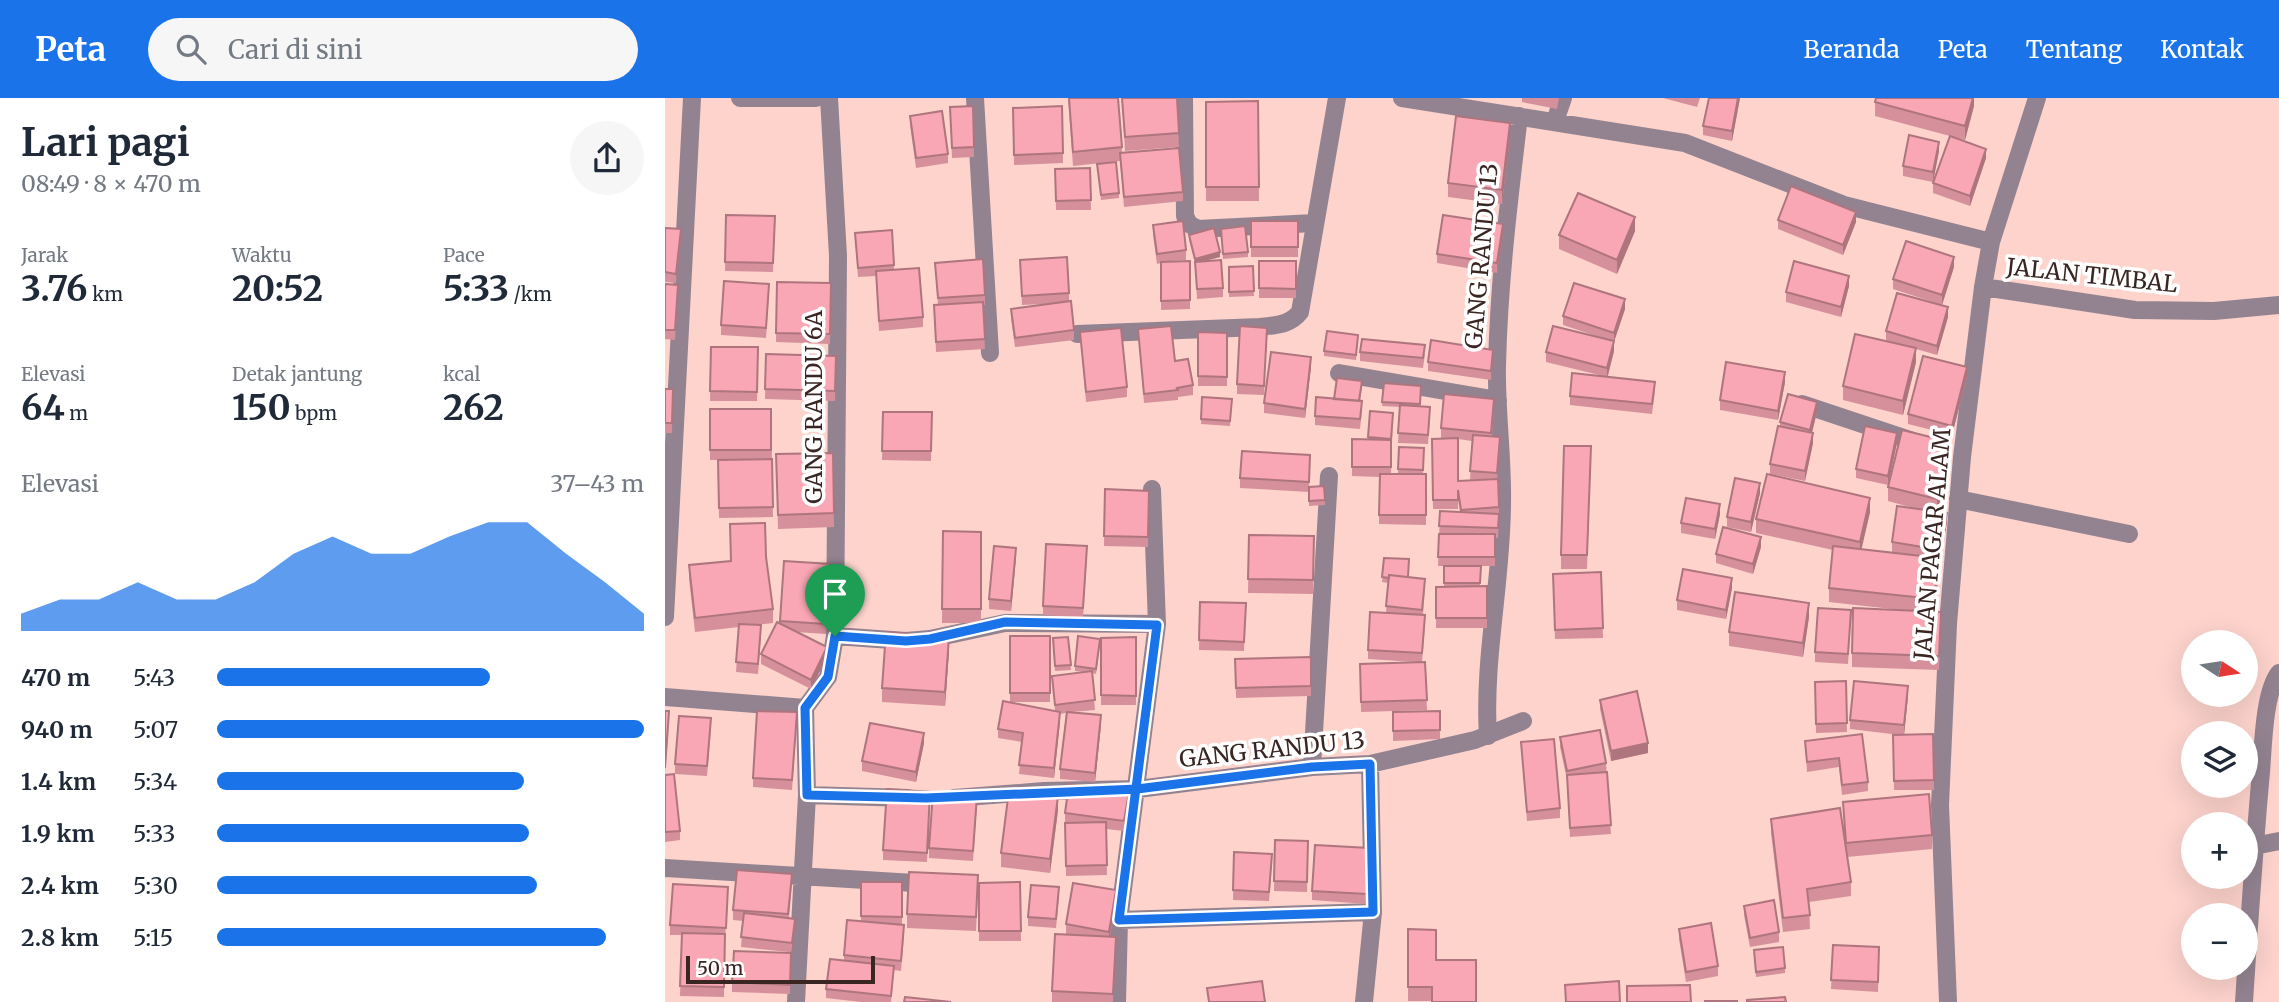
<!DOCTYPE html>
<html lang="id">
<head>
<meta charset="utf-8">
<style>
  :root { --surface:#fff; --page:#f6f6f7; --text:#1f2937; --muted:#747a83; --accent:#1a73e8 }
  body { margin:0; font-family:Merriweather,serif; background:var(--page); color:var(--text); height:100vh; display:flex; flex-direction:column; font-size:26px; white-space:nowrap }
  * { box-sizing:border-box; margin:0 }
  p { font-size:23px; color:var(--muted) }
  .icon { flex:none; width:38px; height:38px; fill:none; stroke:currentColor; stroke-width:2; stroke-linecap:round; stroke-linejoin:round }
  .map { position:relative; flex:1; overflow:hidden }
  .panel { display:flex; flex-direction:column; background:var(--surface); width:665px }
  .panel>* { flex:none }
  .needle { width:46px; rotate:102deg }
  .tools { position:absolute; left:1516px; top:532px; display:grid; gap:14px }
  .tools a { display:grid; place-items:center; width:77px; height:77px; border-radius:50%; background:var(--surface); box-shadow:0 7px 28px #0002; font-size:35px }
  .scale { position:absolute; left:21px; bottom:18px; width:189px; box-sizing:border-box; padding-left:7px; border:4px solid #392623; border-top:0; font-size:19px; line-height:24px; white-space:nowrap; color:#392623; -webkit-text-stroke:5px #fff; paint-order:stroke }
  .pin { position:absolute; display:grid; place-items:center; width:60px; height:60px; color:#fff; margin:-72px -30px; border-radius:50% 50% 50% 0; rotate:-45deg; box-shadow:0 0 7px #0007 }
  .pin .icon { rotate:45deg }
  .round { display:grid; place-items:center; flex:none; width:74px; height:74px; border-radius:37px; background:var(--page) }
  .head { display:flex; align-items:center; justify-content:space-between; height:119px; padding:0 21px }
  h1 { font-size:38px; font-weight:700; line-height:52px }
  .metrics { display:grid; grid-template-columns:repeat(3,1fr); gap:10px; height:119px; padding:7px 21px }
  .metrics div { display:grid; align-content:center }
  .metrics b { font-size:35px; font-weight:700 }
  .metrics small { font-size:19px; font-weight:400 }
  .metrics p { font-size:19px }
  .chart { height:196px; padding:14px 21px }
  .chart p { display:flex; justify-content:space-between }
  .chart svg { width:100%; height:126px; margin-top:7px; fill:var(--accent); opacity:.7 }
  ul { padding:0 21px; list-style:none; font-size:23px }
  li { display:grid; grid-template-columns:112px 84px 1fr; align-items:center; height:52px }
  li i { height:18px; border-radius:9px; background:var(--accent) }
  header { display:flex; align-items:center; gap:42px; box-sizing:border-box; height:98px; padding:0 35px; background:var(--accent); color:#fff }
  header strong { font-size:33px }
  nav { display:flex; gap:38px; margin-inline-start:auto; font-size:24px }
  .search { width:490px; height:63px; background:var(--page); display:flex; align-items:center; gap:18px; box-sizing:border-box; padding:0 24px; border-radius:38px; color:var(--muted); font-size:26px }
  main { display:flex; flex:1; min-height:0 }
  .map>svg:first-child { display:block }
</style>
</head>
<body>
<header>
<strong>Peta</strong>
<div class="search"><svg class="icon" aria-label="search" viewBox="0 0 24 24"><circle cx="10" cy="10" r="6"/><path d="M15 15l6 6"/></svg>Cari di sini</div>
<nav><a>Beranda</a><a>Peta</a><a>Tentang</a><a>Kontak</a></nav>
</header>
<main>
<section class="panel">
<div class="head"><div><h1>Lari pagi</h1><p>08:49 · 8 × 470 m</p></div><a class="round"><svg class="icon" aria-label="share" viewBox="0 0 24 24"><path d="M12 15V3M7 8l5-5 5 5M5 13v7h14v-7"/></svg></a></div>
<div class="metrics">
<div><p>Jarak</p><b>3.76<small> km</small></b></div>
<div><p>Waktu</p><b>20:52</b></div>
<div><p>Pace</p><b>5:33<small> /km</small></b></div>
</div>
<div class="metrics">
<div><p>Elevasi</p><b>64<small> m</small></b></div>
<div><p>Detak jantung</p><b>150<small> bpm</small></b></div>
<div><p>kcal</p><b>262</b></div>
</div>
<div class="chart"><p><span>Elevasi</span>37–43 m</p>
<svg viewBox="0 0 160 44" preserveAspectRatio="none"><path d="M0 44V38L10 33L20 33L30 27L40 33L50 33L60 27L70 17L80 11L90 17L100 17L110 11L120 6L130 6L140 17L150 27L160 38V44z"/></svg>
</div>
<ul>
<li><b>470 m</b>5:43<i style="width:64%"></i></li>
<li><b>940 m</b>5:07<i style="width:100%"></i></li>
<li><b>1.4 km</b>5:34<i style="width:72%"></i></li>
<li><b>1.9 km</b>5:33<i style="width:73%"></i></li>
<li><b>2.4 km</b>5:30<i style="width:75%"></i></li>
<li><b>2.8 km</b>5:15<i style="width:91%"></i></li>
</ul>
</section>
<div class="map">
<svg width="1614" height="904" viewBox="0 0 1614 904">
  <rect width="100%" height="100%" fill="#fdd3cc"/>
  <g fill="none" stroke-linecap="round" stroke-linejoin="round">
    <!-- minor -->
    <path stroke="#938391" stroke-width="18" d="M75 0H151
      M310 0 325 255
      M519 0 520 118 524 126 533 131 649 125
      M737 0 1020 45 1179 107 1326 144
      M890 23 898 0
      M1318 189 1470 212 1549 213 1614 207
      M412 236 595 229C611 227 625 227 635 214L672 0
      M674 275 833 302
      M1137 306 1257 346
      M1293 401 1464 436
      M0 519 27 0
      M170 538 241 543 265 541 340 525 492 526
      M0 599 140 610
      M140 610 163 579 170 538 173 158 164 0
      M823 638C818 562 837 482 837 405 838 359 831 313 832 267 834 183 844 101 854 18
      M647 669 664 378
      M142 697 243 700
      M289 700 379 693 473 691 647 669 705 666 810 642 858 623
      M1589 748 1614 743
      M0 770 266 786
      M454 822 708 814
      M131 904 142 697 140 610
      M452 904 454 822 492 526 487 391
      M699 904 708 814 705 666
      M1283 904 1275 707 1283 526 1297 359 1318 189 1326 144 1372 0
      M1579 904C1584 827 1589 751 1596 674 1598 649 1599 594 1614 575"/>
  </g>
  <!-- wall -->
  <path fill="#d6909b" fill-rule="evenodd" d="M403 0 457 49V55L518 94V103L459 109 455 63 408 68Z
    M457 0H512L514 49 460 53Z
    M857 0H894L892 11 857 4Z
    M998 0H1035L1032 9Z
    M1044 0H1075L1067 43 1038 37V28Z
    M1309 0V8L1300 42 1287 39 1321 60 1305 108 1268 95V85L1285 38 1210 18V4Z
    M593 3 594 103H541V4Z
    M308 8 309 59 287 60 285 9Z
    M397 8 398 65 349 67 348 10Z
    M245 18 283 56V65L251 70 245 27Z
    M845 39 837 106 783 99V85Z
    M1274 53 1268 84 1238 78V68Z
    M432 66 454 95V100L436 102Z
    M425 70 426 112H391L390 71Z
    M61 117 110 118 108 174 60 173Z
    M1113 122 1191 124 1178 157 1113 131Z
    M586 123H633V159H586Z
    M488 127 521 152V162L507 163H525V211L496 212V165L492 166 488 137Z
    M0 130 16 141 11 185 0 184Z
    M227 132 229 171 258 219V229L214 233 211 178 193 179 190 135Z
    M970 133 952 176 894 151V137Z
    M556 135 583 154V159L558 161Z
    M838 136 832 175 772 165V156Z
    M524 137 555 159 538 164 558 190V199L532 201 530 165 524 142Z
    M355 162 404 195V204L409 232V242L350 249 346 220V211L395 205 357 207Z
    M594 163H631V200H594Z
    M270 165 320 197V207H318L320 251 271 254 269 207H273Z
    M588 168 589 198 564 199V169Z
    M1289 169 1277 207 1228 191V181Z
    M112 184 166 185 165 246 111 244Z
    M0 186 13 197 10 242 0 241Z
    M1184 188 1176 219 1121 204V194Z
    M104 195 101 240 56 237V227Z
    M960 211 949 243V253L943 278 990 293 987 316 905 307V298L934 277 881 264V254L934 239 898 227V218Z
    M1283 219 1272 257 1251 251V264L1238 317 1178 302V288L1221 243V233Z
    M602 230 599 297 572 296V286Z
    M473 231 510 263 528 287V297L513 299V302L479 305Z
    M415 234 462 289V299L421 304Z
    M533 234 562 235V288H533Z
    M693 242 691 262 659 258V253Z
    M46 249H93L92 303H45Z
    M695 254 760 256 758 270 695 263Z
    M101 256 171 258 170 303 100 301Z
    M828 261 826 282 763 273V264Z
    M646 269 640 320 599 315V305Z
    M1302 279 1287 337 1243 326V316Z
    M1120 284 1113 322 1055 312V302Z
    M719 285 756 288 755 308 765 319 763 346 733 345 735 309 717 308Z
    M697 288 695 303 697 313 695 331 650 327V318L669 301Z
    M0 291H8L7 335H0Z
    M537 299 567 301 565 328 536 326Z
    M829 310 827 338 835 349 832 381 834 409V425L833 440H830V468H816L815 488H822V530H771V489H779V468H773L775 413 795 414 793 402V411H768L767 341 783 340H776V330ZM793 341 807 343 805 382 793 383Z
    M45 311H106L108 419 54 420 53 362H84H45Z
    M705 313 728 315 726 376H749L733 375 734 349 759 350 758 376H761V427L714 426V379L687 378V341L703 342Z
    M218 314H267L266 363 217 362Z
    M1152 314 1147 335 1148 345 1140 383 1105 376V366L1115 329V324Z
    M1232 345 1223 387 1191 380V371Z
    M926 348 922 471H896V457Z
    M168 355 169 429 113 431 111 356Z
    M1286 358 1272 414 1282 424 1276 461H1274V474L1269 514 1276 528 1274 572 1187 569V555L1245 513 1164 504V490L1168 452 1091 435V421L1205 414 1196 451 1244 457 1227 454V444L1252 411 1223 403V389Z
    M645 367 644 389 659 388 660 407 644 408V392V394L575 390V380Z
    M440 391 484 393 483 449 439 448Z
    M1095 395 1086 434 1062 429V419Z
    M1055 416 1050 441 1016 435V425Z
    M278 433 316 434V525H277Z
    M584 437 649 438 648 496 583 495Z
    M1096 449 1088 476 1051 465V456Z
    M422 458 418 520 378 517V508Z
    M101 459 108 511V525L91 527 96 537 93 576 71 574 74 529 30 534 24 481V467Z
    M351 459 346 513 324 511V501Z
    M719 460 743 479 760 491 758 517 760 527 757 564H760L762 612 696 614 695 566 750 564 703 561V552L721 515 723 485 717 484Z
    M119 463 166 476 161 536 131 534 162 559 146 591 96 566V556L115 526Z
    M936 474 938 540 890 541 888 476Z
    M1067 490 1061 521 1012 512V502Z
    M535 504 581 505 579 553 534 552Z
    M1144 519 1138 559 1064 548V534Z
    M1186 521 1183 566 1150 564V554Z
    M345 538H385V604H346L390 613 387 578 419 574 410 573V568L435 546 431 576 427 575 430 612 407 614 436 627 430 684 395 681V671L401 615 395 616 389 680 354 676 357 644 333 640V631L345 604Z
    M403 539 406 572 390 573 388 540Z
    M471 539V607H436V540Z
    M284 553 280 608 217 604V590Z
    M646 559V598L571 600 570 561Z
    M1181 583 1182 634 1151 635 1150 584Z
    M1243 598 1239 637 1268 636 1269 692H1229L1228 637H1235L1185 631V622Z
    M935 602 983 655 946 663 935 611Z
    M0 613 4 623 0 677 15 733V742L0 744Z
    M775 613V641L728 643V614Z
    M132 624 127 692 88 689V680Z
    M46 630 42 678 10 676V666Z
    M1197 636 1203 684V693L1177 697 1174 669 1142 674 1140 643Z
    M895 639 941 665 946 736 905 739 902 682 895 649Z
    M856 644 895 710V720L862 723Z
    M259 645 251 684 197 673V663Z
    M265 703 262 764 218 762V752Z
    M464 704 459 733 441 731 442 777 401 778 400 725H402H400V715Z
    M1178 704 1267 737V751L1182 759 1186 784V798L1144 804 1145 831 1118 834 1106 735V721L1180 744Z
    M312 706 308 763 264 760V750Z
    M393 712 385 775 336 769V755Z
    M610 742 643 743 642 794 609 793Z
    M569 754 607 765 604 803 568 802Z
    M704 759 702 806 647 802V793Z
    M196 784H237V827L239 837 236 873 229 872 226 904H196L161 900V891L179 863V857L196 823Z
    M355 784 356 843H314V785Z
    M127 786 124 820 130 830 126 855 125 896 67 894V884L124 854 76 849 78 823 68 822V812Z
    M313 791 311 833 242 830V816Z
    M63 799 60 840 59 899 15 898 17 837H5V827Z
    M394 799 391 830 363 828V819Z
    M451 802 445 839 451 853 448 904H387V893L401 836V826Z
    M1079 808 1114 834V844L1085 849 1079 817Z
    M743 831 771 862 767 903H743Z
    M1014 831 1053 868V878L1021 884 1014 841Z
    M1168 847 1214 849 1213 894 1166 891Z
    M1089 852 1120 870V875L1091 879Z"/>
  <!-- shaded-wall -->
  <path fill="#ae757e" d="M1073 0H1075L1067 43V33Z
    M1308 0H1309V8L1300 42V28Z
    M845 25V39L837 106V92Z
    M1274 44V53L1268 84V74Z
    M1321 51V60L1305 108V98Z
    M1191 114V124L1178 157V147Z
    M970 119V133L952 176V162Z
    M838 126V136L832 175V165Z
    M16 131V141L11 185V176Z
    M555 154V159L530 165V161Z
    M1289 159V169L1277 207V197Z
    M1184 178V188L1176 219V209Z
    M960 201V211L949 244V235Z
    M1283 209V219L1272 257V248Z
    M949 243V253L942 280V270Z
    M1251 250V264L1238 317V303Z
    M828 252V261L826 282V273Z
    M646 259V269L640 320V311Z
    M1302 269V279L1287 337V328Z
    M1120 274V284L1113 322V313Z
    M1152 304V314L1145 342V332Z
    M1148 335V345L1140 383V373Z
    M1232 335V345L1223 387V378Z
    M1286 344V358L1272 416V401Z
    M1095 385V395L1086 434V424Z
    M1205 400V414L1195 458V444Z
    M1055 406V416L1050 441V431Z
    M1282 415V424L1276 461V452Z
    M1096 439V449L1088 476V466Z
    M351 450V459L346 513V503Z
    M1274 460V474L1269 515V501Z
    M1067 480V490L1061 521V512Z
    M1144 505V519L1138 559V545Z
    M284 539V553L280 608V594Z
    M162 549V559L146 591V582Z
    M1243 588V598L1239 637V627Z
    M395 614V624L389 680V670Z
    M436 617V627L430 684V675Z
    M259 635V645L251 684V674Z
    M983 645V655L946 663V653Z
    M464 694V704L459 733V723Z
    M393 698V712L385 775V761Z
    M451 792V802L444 843V834Z
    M130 821V830L127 855V845Z
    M451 839V853L448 904V896Z"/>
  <!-- building -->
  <path fill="#f9a7b4" stroke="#ae757e" stroke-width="2" d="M404 0H453L457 49 408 54Z
    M457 0H512L514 35 460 39Z
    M1044 0H1073L1067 33 1038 28Z
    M1211 0H1308L1300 28 1210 4Z
    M593 3 594 89H541V4Z
    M308 8 309 49 287 50 285 9Z
    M397 8 398 55 349 57 348 10Z
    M277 13 283 56 251 60 245 18Z
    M791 18 845 25 837 92 783 85Z
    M1244 37 1274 44 1268 74 1238 68Z
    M1285 38 1321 51 1305 98 1268 85Z
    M514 50 518 94 459 99 455 55Z
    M451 64 454 95 436 97 432 66Z
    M425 70 426 102 391 103 390 71Z
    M1126 88 1191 114 1178 147 1113 122Z
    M913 95 970 119 952 162 894 137Z
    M61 117 110 118 108 165 60 164Z
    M778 117 838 126 832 165 772 156Z
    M518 123 521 152 492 156 488 127Z
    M586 123H633V149H586Z
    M580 128 583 154 558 156 556 131Z
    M0 130 16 131 11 176 0 174Z
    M549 130 555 154 530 161 524 137Z
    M227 132 229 167 193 170 190 135Z
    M1241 143 1289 159 1277 197 1228 181Z
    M402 159 404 195 357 198 355 162Z
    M318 161 320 197 273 200 270 165Z
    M556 162 558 190 532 191 530 164Z
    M525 163V202L496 203V164Z
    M594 163H631V191L594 190Z
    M1129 163 1184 178 1176 209 1121 194Z
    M588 168 589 193 564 194V169Z
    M254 170 258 219 214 223 211 173Z
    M59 183 104 186 101 230 56 227Z
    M112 184 166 185 165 236 111 235Z
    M909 185 960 201 949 235 898 218Z
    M0 186 13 187 10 232H0Z
    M1232 195 1283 209 1272 248 1221 233Z
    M406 203 409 232 350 240 346 211Z
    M318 204 320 241 271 244 269 207Z
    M506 228 510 263 523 261 528 287 512 290 513 292 479 296 473 231Z
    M575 228 602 230 599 288 572 286Z
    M888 228 949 243 942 270 881 254Z
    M456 230 462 289 421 294 415 234Z
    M662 233 693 237 691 257 659 253Z
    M533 234 562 235V279L533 278Z
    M1190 236 1251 250 1238 303 1178 288Z
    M697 241 760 247 758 260 695 254Z
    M766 242 828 252 826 273 763 264Z
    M46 249H93L92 294 45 293Z
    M606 254 646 259 640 311 599 305Z
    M101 256 171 258 170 293 100 291Z
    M1258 258 1302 269 1287 328 1243 316Z
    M1061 264 1120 274 1113 313 1055 302Z
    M907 275 990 284 987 306 905 298Z
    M672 280 697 283 694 303 669 301Z
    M719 285 756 288 755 306 717 304Z
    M0 291H8L7 325H0Z
    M779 296 829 301 826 335 776 330Z
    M1123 296 1152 304 1145 332 1115 324Z
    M537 299 567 301 565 323 536 321Z
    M651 299 697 303 695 321 650 318Z
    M735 307 765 309 763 337 733 335Z
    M45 311H106V352H45Z
    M705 313 728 315 726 341 703 339Z
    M218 314H267L266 353H217Z
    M1113 328 1148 335 1140 373 1105 366Z
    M1200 328 1232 335 1223 378 1191 371Z
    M1237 332 1286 344 1272 401 1223 389Z
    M808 337 835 339 832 375 805 373Z
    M793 340V383L833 381 834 409 796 412 793 392V402H768L767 341Z
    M687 341 726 342V369H687Z
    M899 348H926L922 457H896Z
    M734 349 759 350 758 372 733 371Z
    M577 353 645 357 644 384 575 380Z
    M168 355 169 415 113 417 111 356Z
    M107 361 108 409 54 410 53 362Z
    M715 376H761V417H714Z
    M1102 376 1205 400 1195 444 1091 421Z
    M1070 380 1095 385 1086 424 1062 419Z
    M659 388 660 402 644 403V389Z
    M440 391 484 393 483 439 439 438Z
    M1021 400 1055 406 1050 431 1016 425Z
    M1232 408 1282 415 1276 452 1227 444Z
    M775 413 834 416 833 430 774 428Z
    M100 425 101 459 108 511 30 520 24 467 66 463 65 426Z
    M1058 429 1096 439 1088 466 1051 456Z
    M278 433 316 434V511H277Z
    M774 436H830V459H773Z
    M584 437 649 438 648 482 583 481Z
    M381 446 422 448 418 510 378 508Z
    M329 448 351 450 346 503 324 501Z
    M1168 448 1274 460 1269 501 1164 490Z
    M719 460 744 461 743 479 724 477V480L717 479Z
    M119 463 166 466 161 526 115 523Z
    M779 468H816L815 485H779Z
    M1018 471 1067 480 1061 512 1012 502Z
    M936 474 938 530 890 532 888 476Z
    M724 477 760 481 757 512 721 508Z
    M822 488V520H771V489Z
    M1070 494 1144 505 1138 545 1064 534Z
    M535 504 581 505 579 544 534 542Z
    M1153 510 1186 512 1183 556 1150 554Z
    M1188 510 1276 514 1274 558 1187 555Z
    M705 514 760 517 757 555 703 552Z
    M112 524 162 549 146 582 96 556Z
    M74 526 96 527 93 566 71 564Z
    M221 534 284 539 280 594 217 590Z
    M345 538H385V595H345Z
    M413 538 435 541 431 571 410 568Z
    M403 539 406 567 390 568 388 540Z
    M471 539V598L436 597V540Z
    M646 559V588L571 590 570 561Z
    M760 564 762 602 696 604 695 566Z
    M427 573 430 602 390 607 387 578Z
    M1181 583 1182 625 1151 626 1150 584Z
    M1189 583 1243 588 1239 627 1185 622Z
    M972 593 983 645 946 653 935 602Z
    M338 603 395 614 389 670 354 667 358 635 333 631Z
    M0 613H4L0 670Z
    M92 613 132 614 127 682 88 680Z
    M775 613V632L728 633V614Z
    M402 614 436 617 430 675 395 671Z
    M14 618 46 620 42 668 10 666Z
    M205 625 259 635 251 674 197 663Z
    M935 632 941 665 902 673 895 639Z
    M1197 636 1203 684 1177 687 1174 660 1142 664 1140 643Z
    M1268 636 1269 682 1229 683 1228 637Z
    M889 641 895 710 862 714 856 644Z
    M942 674 946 727 905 730 902 677Z
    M9 676 15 733 0 734V677Z
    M404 686 464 694 459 723 400 715Z
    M222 691 265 694 262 755 218 752Z
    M344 692 393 698 385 761 336 755Z
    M268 694 312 697 308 753 264 750Z
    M1264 696 1267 737 1181 745 1178 704Z
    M1175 710 1186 784 1142 791 1145 817 1118 820 1106 721Z
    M441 724 442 767 401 768 400 725Z
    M610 742 643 743 642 784 609 783Z
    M650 747 704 750 702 796 647 793Z
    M569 754 607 756 604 794 568 792Z
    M72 772 127 776 123 816 68 812Z
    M244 774 313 777 311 819 242 816Z
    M196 784H237V819L196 818Z
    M355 784 356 833H314V785Z
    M408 785 451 792 444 834 401 826Z
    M8 786 63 789 61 830 5 827Z
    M366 787 394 789 391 821 363 819Z
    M1109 802 1114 834 1085 840 1079 808Z
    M79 815 130 821 127 845 76 839Z
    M182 822 239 827 236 863 179 857Z
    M1046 825 1053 868 1021 874 1014 831Z
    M743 831 771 832V862H811V904H767V889H743Z
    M17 835 60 836 59 889 15 888Z
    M390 836 451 839 448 896 387 893Z
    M1168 847 1214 849 1213 884 1166 882Z
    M1118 849 1120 870 1091 874 1089 852Z
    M69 853 126 855 125 887 67 884Z
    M165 861 229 868 226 898 161 891Z
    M597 883 600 904H544L542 890Z
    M954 883 955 904H901L900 887Z
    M1025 887 1026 904H962V888Z
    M240 899 286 904H239Z
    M1120 899 1121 904H1082V902Z
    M1040 903H1072V904H1040Z"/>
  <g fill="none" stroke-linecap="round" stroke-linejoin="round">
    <!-- route casing -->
    <g stroke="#fff" stroke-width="14">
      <path id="route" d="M170 538 163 579 140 610 142 697 261 700 472 691 647 669 705 666 708 814 454 822 492 527 340 524 265 541 241 543 170 538"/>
    </g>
    <!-- route -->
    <use href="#route" stroke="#1a73e8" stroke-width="9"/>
  </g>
  <g text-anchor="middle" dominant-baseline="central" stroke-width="7" stroke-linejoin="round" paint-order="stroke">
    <!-- street labels -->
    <g font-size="23" fill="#392623" stroke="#fff">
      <text transform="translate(816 158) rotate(-85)">GANG RANDU 13</text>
      <text transform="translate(1427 177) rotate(6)">JALAN TIMBAL</text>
      <text transform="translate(148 309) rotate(-90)">GANG RANDU 6A</text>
      <text transform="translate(1267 446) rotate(-85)">JALAN PAGAR ALAM</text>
      <text transform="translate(607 651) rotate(-6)">GANG RANDU 13</text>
    </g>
  </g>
</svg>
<div class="tools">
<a><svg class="needle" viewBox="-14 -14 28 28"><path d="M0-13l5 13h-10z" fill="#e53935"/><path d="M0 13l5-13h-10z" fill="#747a83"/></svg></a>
<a><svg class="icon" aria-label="layers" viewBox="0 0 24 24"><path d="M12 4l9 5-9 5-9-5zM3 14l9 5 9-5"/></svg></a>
<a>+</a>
<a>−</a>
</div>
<div class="scale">50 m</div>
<div class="pin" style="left:170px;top:538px;background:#1e9e55"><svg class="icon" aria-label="arrive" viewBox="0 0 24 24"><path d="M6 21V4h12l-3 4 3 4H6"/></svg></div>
</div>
</main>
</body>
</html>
